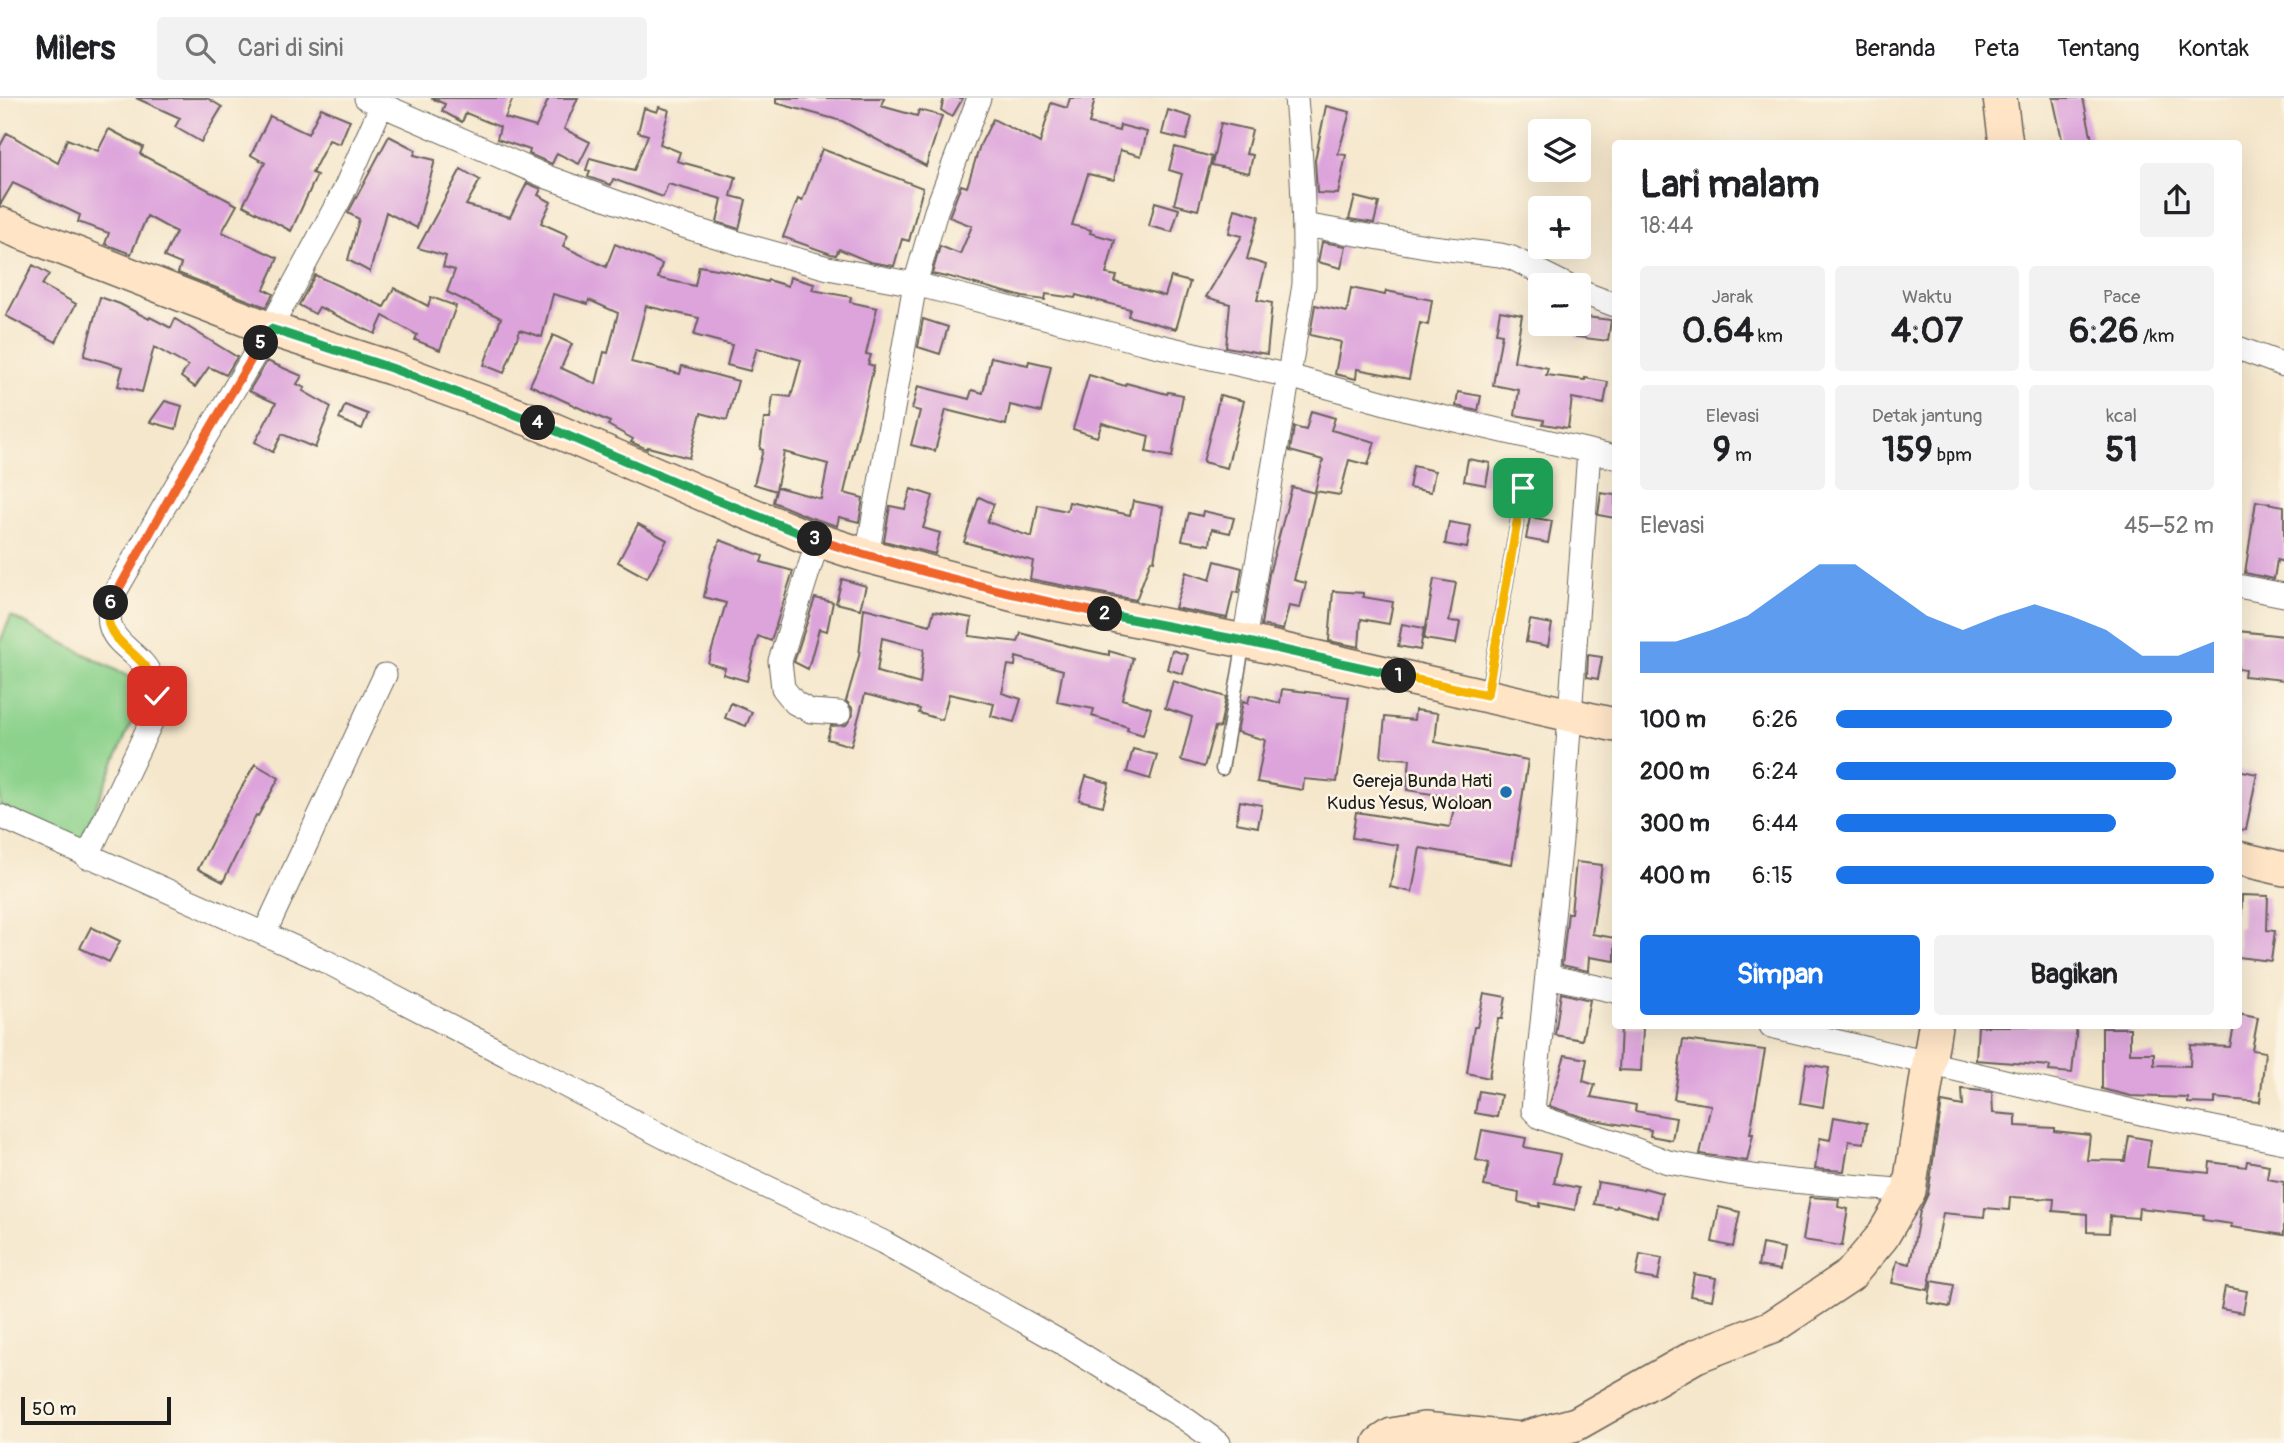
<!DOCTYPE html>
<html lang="id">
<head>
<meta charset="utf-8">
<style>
  :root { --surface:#fff; --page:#f2f2f2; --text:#202124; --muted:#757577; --line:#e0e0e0; --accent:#1a73e8 }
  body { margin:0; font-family:Pangolin,sans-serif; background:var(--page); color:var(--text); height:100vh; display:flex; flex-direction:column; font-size:26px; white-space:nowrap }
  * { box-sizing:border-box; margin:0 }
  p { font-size:23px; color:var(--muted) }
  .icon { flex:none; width:38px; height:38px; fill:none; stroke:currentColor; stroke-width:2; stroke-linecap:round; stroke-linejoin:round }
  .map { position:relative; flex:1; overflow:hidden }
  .sheet { position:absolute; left:1612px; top:42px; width:630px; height:889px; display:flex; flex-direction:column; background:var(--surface); border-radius:7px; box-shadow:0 7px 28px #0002 }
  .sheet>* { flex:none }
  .buttons { position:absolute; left:1528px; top:21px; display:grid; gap:14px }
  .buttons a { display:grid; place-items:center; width:63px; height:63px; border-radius:7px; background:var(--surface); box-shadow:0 7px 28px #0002; font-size:35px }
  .scale { position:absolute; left:21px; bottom:18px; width:150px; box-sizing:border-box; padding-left:7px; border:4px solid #1c1c1c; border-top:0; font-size:19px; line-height:24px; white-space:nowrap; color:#1c1c1c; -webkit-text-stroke:5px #fcf5e5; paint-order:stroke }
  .pin { position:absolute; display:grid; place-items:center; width:60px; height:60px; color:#fff; margin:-30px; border-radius:14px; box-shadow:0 4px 10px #0006 }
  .km { position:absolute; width:35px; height:35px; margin:-18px; border-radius:50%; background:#222; color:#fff; font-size:19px; line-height:35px; text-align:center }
  .round { display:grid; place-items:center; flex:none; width:74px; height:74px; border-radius:7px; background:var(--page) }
  .summary { display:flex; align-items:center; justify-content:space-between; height:119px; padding:0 28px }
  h1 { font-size:38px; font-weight:800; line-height:52px }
  .stats { display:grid; grid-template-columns:repeat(3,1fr); gap:10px; height:119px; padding:7px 28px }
  .stats div { display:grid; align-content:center; border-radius:7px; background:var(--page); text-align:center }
  .stats b { font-size:35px; font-weight:800 }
  .stats small { font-size:19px; font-weight:400 }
  .stats p { font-size:19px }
  .chart { height:196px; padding:14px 28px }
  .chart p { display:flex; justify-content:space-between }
  .chart svg { width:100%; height:126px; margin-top:7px; fill:var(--accent); opacity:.7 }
  .action { display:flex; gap:14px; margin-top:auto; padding:14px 28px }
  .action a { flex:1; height:80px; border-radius:7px; background:var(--accent); color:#fff; font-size:28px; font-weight:800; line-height:80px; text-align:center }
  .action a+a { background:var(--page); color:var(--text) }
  ul { padding:0 28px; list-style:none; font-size:23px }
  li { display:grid; grid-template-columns:112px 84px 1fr; align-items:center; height:52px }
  li i { height:18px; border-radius:9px; background:var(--accent) }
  header { display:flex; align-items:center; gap:42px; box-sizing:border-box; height:98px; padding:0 35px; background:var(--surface); border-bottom:2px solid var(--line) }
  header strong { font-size:33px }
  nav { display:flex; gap:38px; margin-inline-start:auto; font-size:24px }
  .search { width:490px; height:63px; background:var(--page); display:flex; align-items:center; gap:18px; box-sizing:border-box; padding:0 24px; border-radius:7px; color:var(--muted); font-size:26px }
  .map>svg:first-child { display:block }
</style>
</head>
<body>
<header>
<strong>Milers</strong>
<div class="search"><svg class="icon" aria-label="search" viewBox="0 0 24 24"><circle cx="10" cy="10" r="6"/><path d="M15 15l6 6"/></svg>Cari di sini</div>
<nav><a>Beranda</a><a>Peta</a><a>Tentang</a><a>Kontak</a></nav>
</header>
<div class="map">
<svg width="2284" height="1345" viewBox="0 0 2284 1345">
  <rect width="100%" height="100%" fill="#fcf5e5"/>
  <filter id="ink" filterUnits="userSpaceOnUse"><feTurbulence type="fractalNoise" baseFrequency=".0143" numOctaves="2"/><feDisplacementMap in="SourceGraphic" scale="14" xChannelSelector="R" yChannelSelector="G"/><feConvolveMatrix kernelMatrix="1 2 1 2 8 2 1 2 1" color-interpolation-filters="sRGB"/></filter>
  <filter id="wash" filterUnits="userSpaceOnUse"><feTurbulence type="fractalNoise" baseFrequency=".00686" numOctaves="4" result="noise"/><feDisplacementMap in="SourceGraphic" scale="28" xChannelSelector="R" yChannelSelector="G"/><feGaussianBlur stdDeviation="1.57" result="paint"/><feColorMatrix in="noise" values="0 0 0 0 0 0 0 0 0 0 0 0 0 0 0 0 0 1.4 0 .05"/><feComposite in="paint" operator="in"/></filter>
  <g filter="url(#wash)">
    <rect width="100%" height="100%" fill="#f5e7cc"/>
    <!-- green -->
    <path fill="#8cd28c" stroke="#547754" stroke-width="2" d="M11 518 147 588 80 745 0 707V544Z"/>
    <g id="blocks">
      <!-- building -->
      <path fill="#dda4dc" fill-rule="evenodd" d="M136 0H207L222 9 201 44 175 29 180 20Z
        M431 0H513L505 20 536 29 549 0H578L564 31 590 44 579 66 557 55 552 66 529 56 530 52 497 41 500 29 466 15 462 24 442 13 445 6Z
        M776 0H884L881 8 917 18 919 12 942 18 926 68 842 23 776 5Z
        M944 0H963L952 19 941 12Z
        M1070 0H1095L1089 26 1119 33 1120 27 1147 34 1141 58 1120 52 1114 82 1088 76 1072 127 1091 132 1090 135 1115 142 1106 176 1117 178 1115 184 1165 198 1171 179 1190 184 1176 231 1128 218 1130 211 1076 197 1075 200 1046 196 1045 202 1023 199 947 178 946 179 932 176 940 148 960 156 972 128 949 119 961 87 967 89 980 47 993 21 1040 45 1051 5 1067 10Z
        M2053 0H2083L2093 46H2063Z
        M1326 8 1350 14 1338 56 1346 57 1338 96 1317 95 1315 62Z
        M659 9 669 12 660 46 680 54 677 63 736 79 731 98 746 102 739 131 717 124 722 101 668 86 663 99 613 81 611 87 588 79 590 73 586 72 590 60 634 72 648 37 638 34 644 10 657 14Z
        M321 10 350 22 340 46 329 42 312 75 317 77 291 133 243 107 265 65 251 57 270 18 308 36Z
        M1168 12 1192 19 1186 42 1162 36Z
        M1221 25 1252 32 1246 56 1253 57 1249 75 1212 67Z
        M109 31 143 49 140 56 237 107 222 134 278 160 264 191 273 196 266 209 178 175 181 166 164 159 176 134 147 118 131 156 105 146 109 135 78 124 80 117 13 85 0 107V48L7 35 58 65 67 41 98 53Z
        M389 38 416 52 414 57 435 62 417 130 386 114 370 174 348 162 359 121 348 115Z
        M1175 49 1212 59 1198 112 1174 106 1182 76 1169 72Z
        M822 51 923 90 909 143 902 141 894 168 870 164 839 151 836 157 831 156 783 139 798 101 802 103Z
        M461 71 480 82 466 107 510 119 527 85 541 91 538 97 551 104 541 125 568 137 563 148 606 169 615 146 662 166 658 180 695 188 699 168 728 173 767 184 768 182 788 188 790 179 814 186 812 192 851 199 850 204 877 210 866 256 871 257 868 266 874 268 844 395 863 400 859 424 839 419 837 428 809 419 773 404 776 393 754 386 763 352 760 351 764 321H770L773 297 791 299 801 262 757 250 750 273 727 267 732 247 694 237 699 220 646 208 631 264 680 276 682 268 738 283 727 322 701 315 689 360 648 349 647 351 631 344 633 341 608 327 610 324 530 287 553 237 572 246 561 270 596 286 604 254 608 255 618 215 589 202 588 206 553 196 542 239 520 232 504 275 484 267 501 220 447 194 455 172 443 169 446 158 418 150ZM784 354 828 366 821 401 777 389 776 392Z
        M1355 99 1379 105 1374 125 1349 121Z
        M1155 104 1179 111 1172 134 1149 128Z
        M1235 111 1259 118 1247 161 1266 167 1257 202 1272 205 1267 256 1226 249 1230 206 1206 199 1242 138 1229 135Z
        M1322 144 1346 148 1341 170 1318 164Z
        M33 167 49 176 42 187 76 206 56 244 6 218Z
        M315 177 384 209 394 190 428 208 431 199 456 208 440 252 415 242 417 237 383 218 375 236 319 209 315 216 299 207Z
        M1351 190 1385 197 1386 193 1432 202 1428 227 1420 225 1409 281 1357 271 1356 281 1335 276 1341 244 1310 237 1315 207 1347 214Z
        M100 199 120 206 149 221 150 219 171 230 175 221 237 259 226 277 209 269 195 289 181 279 188 268 154 249 142 294 118 288 123 269 84 258Z
        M1500 213 1522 217 1514 263 1548 270 1546 277 1585 282V280L1608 284 1604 306 1572 300 1568 330 1543 326 1544 322 1515 317 1519 292 1493 287 1502 236 1496 235Z
        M1578 218 1611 222 1608 243 1576 239Z
        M923 221 948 229 940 256 918 249Z
        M991 259 1028 267 1029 263 1051 268 1041 314 1010 307 1006 327 946 312 935 353 911 347 920 313 912 311 918 288 969 301 972 292 983 295Z
        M267 263 302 278 297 286 305 290 303 293 331 309 315 350 282 336 273 354 255 344 276 305 249 293Z
        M1089 277 1125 288 1126 285 1167 296 1168 294 1183 297 1172 359 1146 354 1149 338 1102 325 1097 339 1073 331Z
        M1458 294 1481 298 1478 313 1456 308Z
        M1220 297 1244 303 1227 370 1203 364Z
        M165 303 182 308 176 331 150 324Z
        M345 307 368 316 362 331 339 321Z
        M1311 313 1335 320 1331 332 1375 344 1368 367 1349 362 1340 397 1315 393 1323 362 1290 353 1294 329 1306 332Z
        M1468 361 1490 365 1486 387 1464 383Z
        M1413 368 1435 373 1431 394 1409 390Z
        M1292 389 1315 395 1294 482 1306 485 1300 510 1289 508 1283 532 1261 527 1269 476Z
        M911 391 933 398 923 430 940 435 935 456 884 443 890 408 905 411Z
        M1601 395 1615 397V420L1598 417Z
        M979 399 994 406 987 424 1032 439 1038 407 1067 413 1069 404 1130 417 1133 403 1163 409 1154 463 1151 462 1136 502 1030 481 1033 463 964 444Z
        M2256 403 2284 408V464L2277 462 2274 481 2245 475Z
        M1203 413 1234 420 1230 435 1212 431 1210 447 1182 442 1189 415 1202 418Z
        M1530 419 1552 423 1548 445 1526 441Z
        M1449 424 1471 428 1467 450 1445 446Z
        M638 426 667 442 647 480 618 464Z
        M720 442 763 458 761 464 793 473 771 543 758 538 747 583 723 576 725 570 708 565 726 505 704 499 711 465Z
        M1215 463 1242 470 1238 495 1233 494 1227 520 1175 510 1186 474 1210 482Z
        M842 481 866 488 860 511 836 505Z
        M1434 481 1456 485 1449 523 1460 524 1456 546 1424 541Z
        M1333 493 1363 495V499L1393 504 1389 526 1361 521 1359 549 1329 543Z
        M815 500 833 504 827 533 819 531 808 571 794 564Z
        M864 510 930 527 934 513 972 520 969 538 1018 544 1021 535 1068 548 1109 557V553L1133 560 1122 601 1151 610 1143 637 1127 632 1128 629 1092 618 1094 611 1057 604 1063 572 1016 559 1015 568 1008 567 1002 595 1021 601 1014 624 991 618 994 606 949 596 942 622 919 615 920 611 865 596 851 648 827 641 831 628 846 627 853 617 852 610 846 603 859 558ZM882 540 924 551 920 586 877 574Z
        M1530 522 1552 526 1548 548 1526 544Z
        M1402 526 1424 530 1420 552 1398 548Z
        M2238 533 2284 538V582L2244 578 2245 572 2238 571Z
        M1172 552 1188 557 1183 576 1167 571Z
        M1588 557 1602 559 1598 581 1587 579Z
        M1173 583 1226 599 1220 630 1215 629 1204 669 1181 662 1192 619 1165 610Z
        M1282 591 1349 599 1337 684 1304 681 1303 692 1257 684 1265 642 1237 634 1243 603 1248 605 1250 597 1280 605Z
        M731 605 752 614 746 628 725 620Z
        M1415 612 1438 615 1435 644 1528 662 1512 766 1420 750 1412 794 1390 789 1398 747 1352 740 1356 714 1450 729 1456 700 1407 692 1410 661 1381 659 1385 619 1414 622Z
        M1133 651 1157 657 1150 681 1127 674Z
        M255 666 279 680 258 718 256 717 223 784 198 771 223 722Z
        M2238 672 2257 676 2246 732 2238 731Z
        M1086 678 1109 685 1103 708 1079 702Z
        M1240 703 1262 707 1258 729 1236 725Z
        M1576 764 1602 767 1592 836 1615 840V863L1589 859 1588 873 1562 867 1568 815H1571Z
        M2242 797 2268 798 2267 832 2275 833 2271 863 2238 859V829H2241Z
        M91 829 120 843 109 864 80 850Z
        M1484 895 1506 899 1502 921H1498L1489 980 1467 975 1474 929H1477Z
        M1561 895 1590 902 1582 942 1555 937Z
        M2238 916 2258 920 2252 952 2265 954 2260 1004 2215 1000V1006L2188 1005V1000L2131 998 2102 991V930H2130V955H2154V967L2190 968 2191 947 2230 949 2234 928H2238Z
        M1621 928 1643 929 1641 973 1619 972Z
        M1978 928H2077L2072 975 2049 973 2050 968 1976 962Z
        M1683 942 1765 952 1750 1036H1753L1747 1063 1700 1056 1711 1007 1674 1001Z
        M1565 957 1587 961 1583 983 1595 987 1591 999 1636 1007 1635 1013 1676 1020 1672 1042 1650 1038 1651 1032 1589 1021 1549 1008Z
        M1806 966 1829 970 1823 1009 1800 1005Z
        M1962 991 1992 994 1993 1015 2016 1017V1028L2054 1030V1033L2090 1037 2087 1062 2125 1063 2129 1038 2151 1042 2147 1069 2209 1075 2210 1064 2246 1069 2247 1063 2269 1067 2267 1081 2284 1084V1137L2231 1129 2232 1126 2203 1122 2204 1117 2139 1110 2138 1120 2110 1118 2109 1135 2087 1134V1116L2053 1113 2054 1101 2010 1099 2009 1112 1985 1110 1984 1119 1943 1115 1928 1192 1892 1185 1897 1163 1910 1166 1920 1113 1928 1096 1942 1004 1963 1008Z
        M1479 993 1501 997 1497 1019 1475 1015Z
        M1834 1019 1867 1025 1864 1045 1849 1043 1844 1073 1815 1071 1820 1040 1830 1042Z
        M1482 1032 1526 1040 1524 1049 1560 1056 1554 1085 1579 1090 1575 1112 1540 1105V1109L1518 1104 1519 1095 1484 1088 1489 1065 1476 1062Z
        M1598 1084 1643 1092 1644 1090 1662 1095 1658 1120 1617 1108 1616 1110 1594 1106Z
        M1810 1099 1839 1101 1838 1109 1848 1111 1842 1148 1803 1142Z
        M1719 1109 1740 1114 1733 1149 1712 1144Z
        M1762 1146 1784 1150 1780 1172 1758 1168Z
        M1640 1156 1662 1160 1658 1182 1636 1178Z
        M1694 1176 1716 1180 1712 1202 1690 1198Z
        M1932 1183 1954 1187 1950 1209 1928 1205Z
        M2225 1189 2247 1193 2243 1215 2221 1211Z"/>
    </g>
  </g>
  <g filter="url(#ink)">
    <use href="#blocks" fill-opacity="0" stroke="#68635a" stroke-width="2"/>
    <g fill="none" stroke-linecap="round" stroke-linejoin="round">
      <!-- lane casing -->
      <g stroke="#68635a" stroke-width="15">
        <path id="lane" d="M1487 597 1523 390
          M1222 671 1244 543"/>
      </g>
      <!-- street casing -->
      <g stroke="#68635a" stroke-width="25">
        <path id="street" d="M366 0 550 80 674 125 748 148 828 170 915 186 1142 244 1289 278 1403 310 1615 359
          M1304 127 1432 149 1500 157 1512 160 1566 187
          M1578 193 1615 207
          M2238 250 2284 267
          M1589 353 1561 742 1533 1012 1540 1019 1553 1024 1618 1045 1668 1064 1729 1075 1792 1083 1909 1093
          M818 442 780 563 783 590 795 605 811 613 839 615
          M867 458 915 186 936 113 979 0
          M2238 488 2284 497
          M1244 543 1304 187C1305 125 1302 62 1296 0
          M0 718 327 864 697 1056 883 1144 1066 1247 1184 1320 1219 1345
          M87 759 155 616C156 604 157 594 153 583 140 545 93 549 115 494L176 388 270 231 343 95 382 6
          M264 836 385 577
          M1547 878 1615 893
          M1771 928 2145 1016 2284 1044"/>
      </g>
      <!-- secondary casing -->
      <g stroke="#68635a" stroke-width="36">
        <path id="secondary" d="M2000 0 2006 46
          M0 126 270 231 391 270 531 322 712 400 802 437 867 458 1026 500 1244 543 1615 627
          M2238 760 2284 771
          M1380 1345 1392 1337 1424 1331 1520 1341 1576 1326 1696 1258 1772 1229 1850 1177 1882 1139 1909 1093 1935 928"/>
      </g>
      <!-- lane -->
      <use href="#lane" stroke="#fff" stroke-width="12"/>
      <!-- street -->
      <use href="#street" stroke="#fff" stroke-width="23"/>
      <!-- secondary -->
      <use href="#secondary" stroke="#ffe4c6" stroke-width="33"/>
    </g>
  </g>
  <g fill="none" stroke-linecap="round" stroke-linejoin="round" filter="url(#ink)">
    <!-- split-1 casing -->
    <g stroke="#fff" stroke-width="14">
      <path id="split-1" d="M1399 578 1487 597 1523 390"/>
    </g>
    <!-- split-2 casing -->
    <g stroke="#fff" stroke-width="14">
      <path id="split-2" d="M1105 516 1244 543 1399 578"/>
    </g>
    <!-- split-3 casing -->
    <g stroke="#fff" stroke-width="14">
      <path id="split-3" d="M815 441C910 472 1007 496 1105 516"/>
    </g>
    <!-- split-4 casing -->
    <g stroke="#fff" stroke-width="14">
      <path id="split-4" d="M538 325 712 400 815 441"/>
    </g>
    <!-- split-5 casing -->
    <g stroke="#fff" stroke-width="14">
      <path id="split-5" d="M261 245 271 231 391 270 538 325"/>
    </g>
    <!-- split-6 casing -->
    <g stroke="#fff" stroke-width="14">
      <path id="split-6" d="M111 505 176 388 261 245"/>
    </g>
    <!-- split-7 casing -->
    <g stroke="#fff" stroke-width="14">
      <path id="split-7" d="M111 505C98 536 130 549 145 568 152 577 154 587 157 598"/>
    </g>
    <!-- split-1 -->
    <use href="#split-1" stroke="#f5b400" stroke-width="9"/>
    <!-- split-2 -->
    <use href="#split-2" stroke="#22a559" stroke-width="9"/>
    <!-- split-3 -->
    <use href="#split-3" stroke="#f0652b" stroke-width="9"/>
    <!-- split-4 -->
    <use href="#split-4" stroke="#22a559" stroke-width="9"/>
    <!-- split-5 -->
    <use href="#split-5" stroke="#22a559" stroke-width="9"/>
    <!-- split-6 -->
    <use href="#split-6" stroke="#f0652b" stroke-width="9"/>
    <!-- split-7 -->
    <use href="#split-7" stroke="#f5b400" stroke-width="9"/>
  </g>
  <!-- markers -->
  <circle fill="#1f6fb2" stroke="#fcf5e5" stroke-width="2.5" cx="1506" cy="694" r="7"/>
  <g text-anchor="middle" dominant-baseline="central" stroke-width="5" stroke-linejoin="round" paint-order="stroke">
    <!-- poi labels -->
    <g font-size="19" fill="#1c1c1c" stroke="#fcf5e5" text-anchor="end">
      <text x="1492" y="683">Gereja Bunda Hati<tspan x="1492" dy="22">Kudus Yesus, Woloan</tspan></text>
    </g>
  </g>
</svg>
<div class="buttons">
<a><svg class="icon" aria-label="layers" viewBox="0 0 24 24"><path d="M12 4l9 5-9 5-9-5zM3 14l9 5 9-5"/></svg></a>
<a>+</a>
<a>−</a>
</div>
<div class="scale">50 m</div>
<div class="pin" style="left:1523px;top:390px;background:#1e9e55"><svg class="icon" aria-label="arrive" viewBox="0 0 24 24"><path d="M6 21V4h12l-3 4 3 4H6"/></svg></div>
<div class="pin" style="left:157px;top:598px;background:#d93025"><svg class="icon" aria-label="check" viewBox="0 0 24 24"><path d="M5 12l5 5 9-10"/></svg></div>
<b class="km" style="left:1399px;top:578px">1</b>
<b class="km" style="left:1105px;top:516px">2</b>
<b class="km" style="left:815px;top:441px">3</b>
<b class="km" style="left:538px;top:325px">4</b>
<b class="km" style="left:261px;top:245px">5</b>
<b class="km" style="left:111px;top:505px">6</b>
<section class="sheet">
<div class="summary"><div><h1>Lari malam</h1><p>18:44</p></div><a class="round"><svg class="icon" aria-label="share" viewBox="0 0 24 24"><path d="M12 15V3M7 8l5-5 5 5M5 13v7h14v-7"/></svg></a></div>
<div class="stats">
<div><p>Jarak</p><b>0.64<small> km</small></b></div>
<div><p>Waktu</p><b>4:07</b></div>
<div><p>Pace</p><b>6:26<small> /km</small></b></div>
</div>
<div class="stats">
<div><p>Elevasi</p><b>9<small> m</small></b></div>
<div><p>Detak jantung</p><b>159<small> bpm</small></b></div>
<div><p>kcal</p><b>51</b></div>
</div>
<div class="chart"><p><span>Elevasi</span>45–52 m</p>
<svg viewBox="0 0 160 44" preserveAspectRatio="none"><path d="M0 44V33L10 33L20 29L30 24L40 15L50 6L60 6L70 15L80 24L90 29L100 24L110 20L120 24L130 29L140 38L150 38L160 33V44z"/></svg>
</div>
<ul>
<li><b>100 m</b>6:26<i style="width:89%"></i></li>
<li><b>200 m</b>6:24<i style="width:90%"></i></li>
<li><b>300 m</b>6:44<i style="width:74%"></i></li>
<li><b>400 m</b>6:15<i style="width:100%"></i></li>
</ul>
<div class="action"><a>Simpan</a><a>Bagikan</a></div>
</section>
</div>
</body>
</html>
